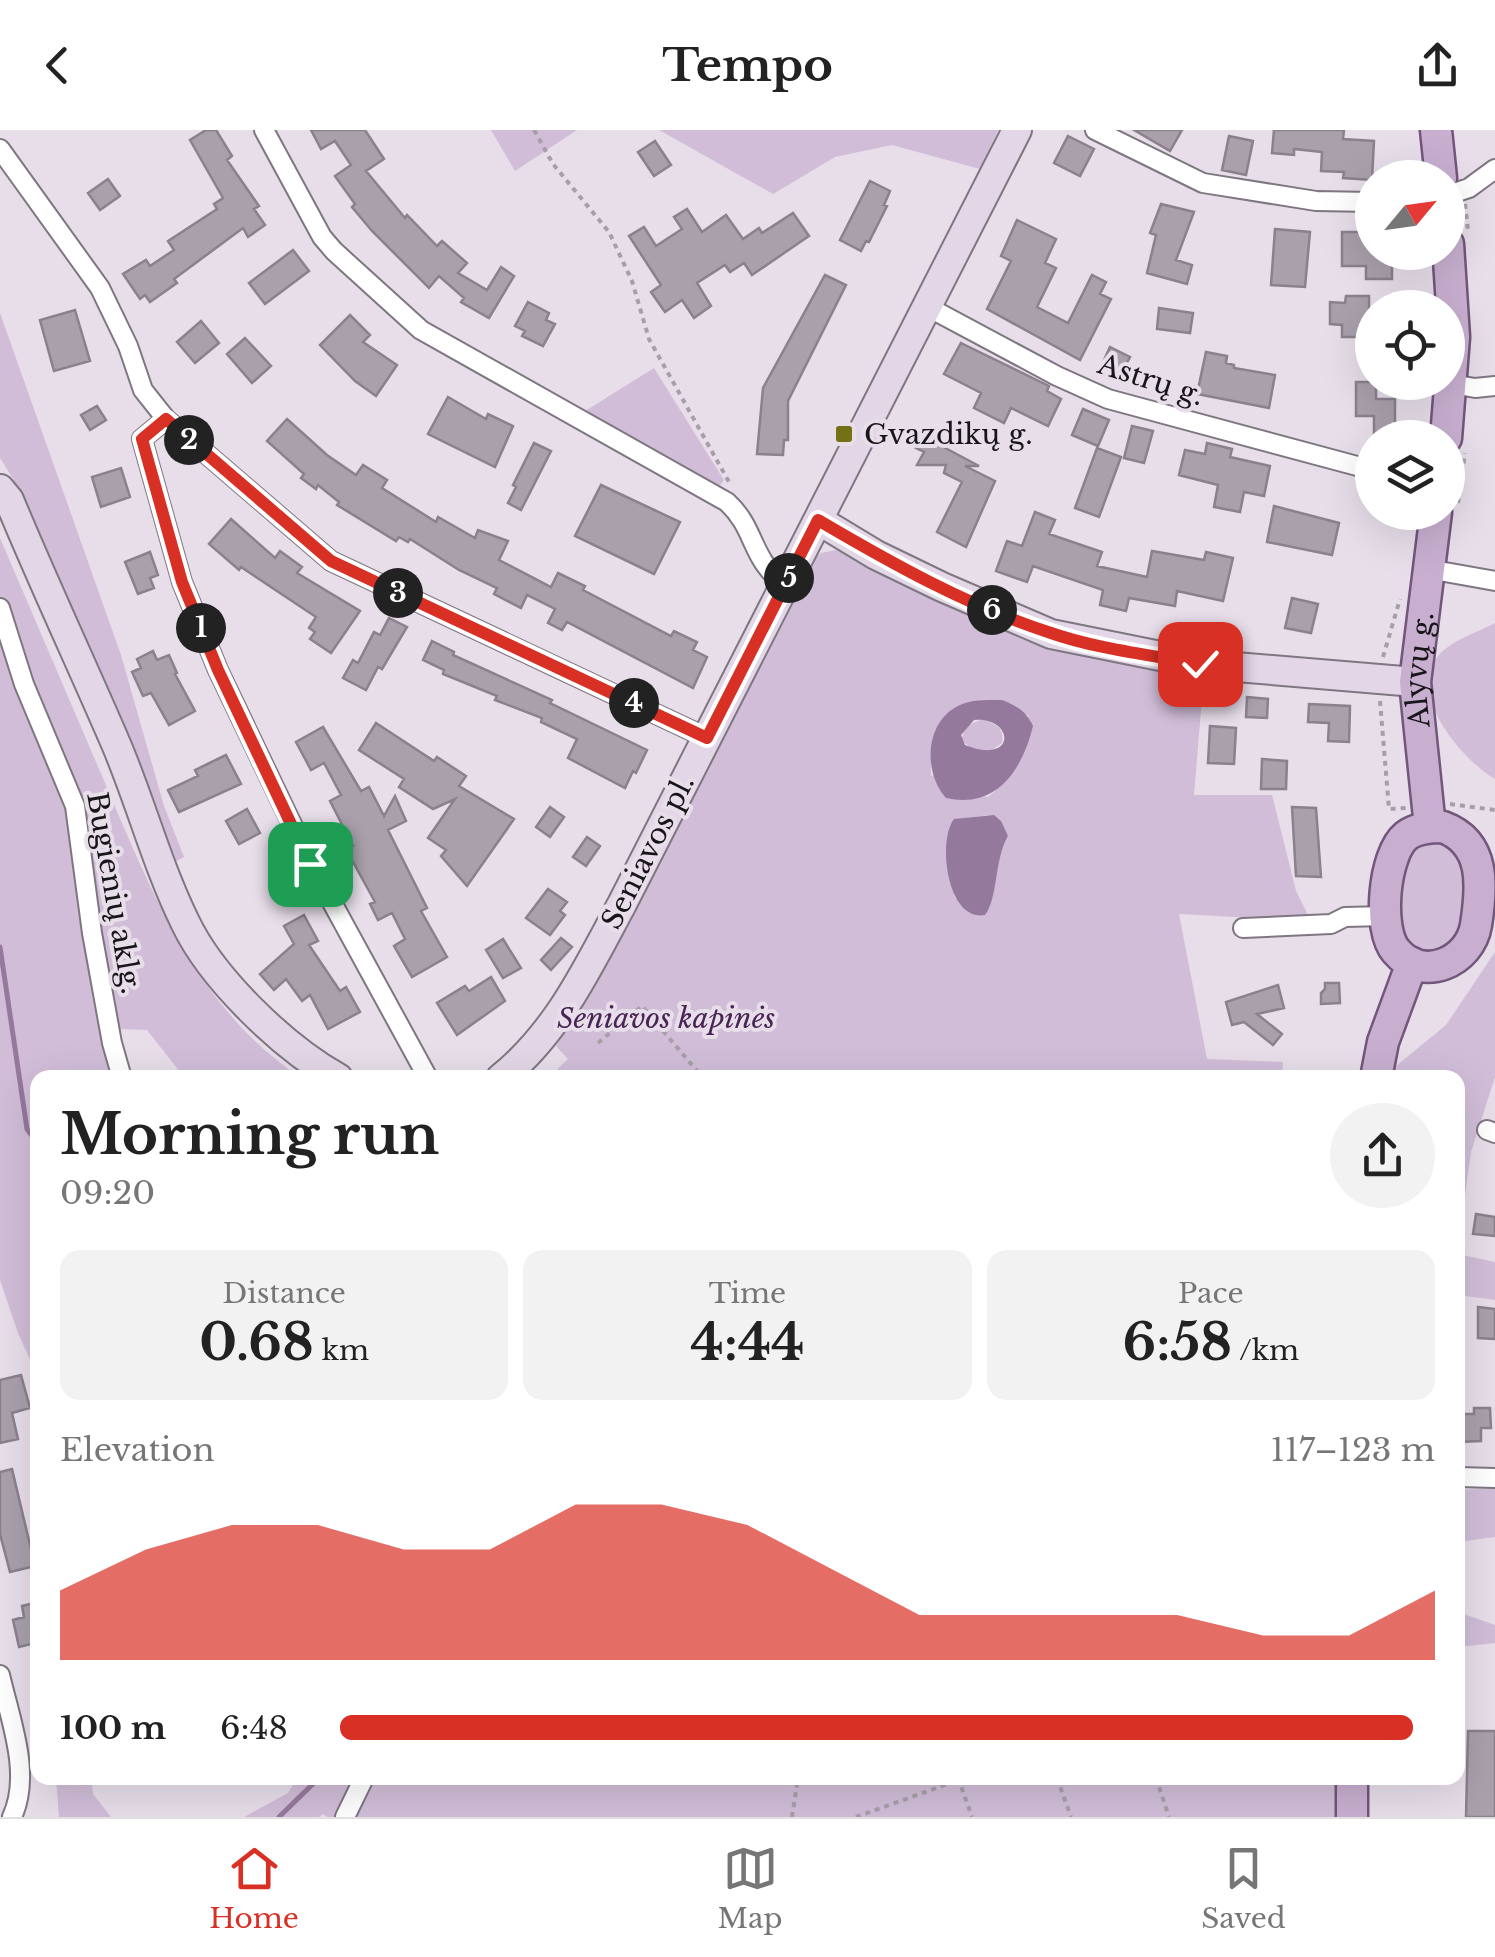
<!DOCTYPE html>
<html lang="en">
<head>
<meta charset="utf-8">
<style>
  :root { --surface:#fff; --page:#f2f2f2; --text:#222; --muted:#767676; --line:#e0e0e0; --accent:#d93025 }
  body { margin:0; font-family:"Libre Baskerville",serif; background:var(--page); color:var(--text); height:100vh; display:flex; flex-direction:column; font-size:38px; white-space:nowrap }
  * { box-sizing:border-box; margin:0 }
  p { font-size:32px; color:var(--muted) }
  .icon { flex:none; width:55px; height:55px; fill:none; stroke:currentColor; stroke-width:2; stroke-linecap:round; stroke-linejoin:round }
  .map { position:relative; flex:1; overflow:hidden }
  .drawer { position:absolute; left:30px; top:940px; width:1435px; height:715px; display:flex; flex-direction:column; background:var(--surface); border-radius:20px; box-shadow:0 10px 40px #0002 }
  .drawer>* { flex:none }
  .needle { width:65px; rotate:61deg }
  .buttons { position:absolute; left:1355px; top:30px; display:grid; gap:20px }
  .buttons a { display:grid; place-items:center; width:110px; height:110px; border-radius:50%; background:var(--surface); box-shadow:0 10px 40px #0002; font-size:50px }
  .pin { position:absolute; display:grid; place-items:center; width:85px; height:85px; color:#fff; margin:-42px; border-radius:20px; box-shadow:0 5px 15px #0006 }
  .km { position:absolute; width:50px; height:50px; margin:-25px; border-radius:50%; background:#222; color:#fff; font-size:28px; line-height:50px; text-align:center }
  .round { display:grid; place-items:center; flex:none; width:105px; height:105px; border-radius:52px; background:var(--page) }
  .head { display:flex; align-items:center; justify-content:space-between; height:170px; padding:0 30px }
  h1 { font-size:55px; font-weight:700; line-height:75px }
  .metrics { display:grid; grid-template-columns:repeat(3,1fr); gap:15px; height:170px; padding:10px 30px }
  .metrics div { display:grid; align-content:center; border-radius:20px; background:var(--page); text-align:center }
  .metrics b { font-size:50px; font-weight:700 }
  .metrics small { font-size:28px; font-weight:400 }
  .metrics p { font-size:28px }
  .chart { height:280px; padding:20px 30px }
  .chart p { display:flex; justify-content:space-between }
  .chart svg { width:100%; height:180px; margin-top:10px; fill:var(--accent); opacity:.7 }
  ul { padding:0 30px; list-style:none; font-size:32px }
  li { display:grid; grid-template-columns:160px 120px 1fr; align-items:center; height:75px }
  li i { height:25px; border-radius:12px; background:var(--accent) }
  header { display:flex; justify-content:space-between; align-items:center; height:130px; padding:0 30px; background:var(--surface); font-size:45px; font-weight:700 }
  .tabs { display:flex; justify-content:space-around; align-items:center; height:140px; border-top:2px solid var(--line); background:var(--surface); font-size:28px; color:var(--muted) }
  .tabs a { display:grid; justify-items:center; gap:5px }
  .tabs .active { color:var(--accent) }
  .map>svg:first-child { display:block }
</style>
</head>
<body>
<header><svg class="icon" aria-label="back" viewBox="0 0 24 24"><path d="M15 5l-7 7 7 7"/></svg>Tempo<svg class="icon" aria-label="share" viewBox="0 0 24 24"><path d="M12 15V3M7 8l5-5 5 5M5 13v7h14v-7"/></svg></header>
<div class="map">
<svg width="1495" height="1687" viewBox="0 0 1495 1687">
  <rect width="100%" height="100%" fill="#e7deea"/>
  <!-- green -->
  <path fill="#d1bdd8" fill-rule="evenodd" d="M491 0H577L515 41Z
    M659 0H998L980 39 892 15 835 27 773 64Z
    M0 183 121 525 164 676 184 727 175 732 22 363 0 328Z
    M654 238 724 350 719 357 582 283Z
    M0 408C33 485 66 562 99 639 148 753 193 876 300 947H184L147 900 120 899 107 913 116 947 38 948 37 1245 18 1203 0 1150Z
    M836 420 849 423 889 448 1014 500 1204 545 1194 665H1272L1296 761 1311 791 1179 784 1207 929 1283 932 1282 947 548 948 568 929 556 916 605 833 808 433 821 423ZM946 585H1028C1030 622 1016 644 988 667L931 645C930 621 934 605 946 585ZM988 685 1008 706 996 733 990 778 955 768 946 718 954 690Z
    M1495 493V649C1461 629 1406 564 1439 525 1452 510 1478 502 1495 493Z
    M983 589C997 595 1004 597 1002 613L989 622 970 617 961 610 966 596Z
    M1442 708 1470 739 1458 812 1429 827 1399 807 1400 737 1415 714Z
    M1495 822V947L1471 1022 1458 1116V948H1389L1390 941 1446 895Z
    M1458 1124 1495 1132V1170L1458 1165Z
    M1495 1358V1407L1458 1412V1360Z
    M1458 1482 1495 1495V1513L1458 1517Z
    M56 1648H91L93 1664 111 1687H59Z
    M297 1648H1340L1339 1687H327L323 1684 319 1687H244L288 1663Z"/>
  <!-- water -->
  <path fill="#95799d" fill-rule="evenodd" d="M1002 570C1017 576 1026 581 1033 596 1022 641 996 679 946 668 924 644 924 595 956 577 969 569 987 570 1002 570ZM974 590C1014 586 1018 636 965 615L961 605Z
    M994 685 1001 691 1008 706C994 730 998 769 985 785 947 792 937 711 954 689Z"/>
  <g fill="none" stroke-linecap="round" stroke-linejoin="round">
    <!-- stream -->
    <path stroke="#95799d" stroke-width="5" d="M0 817 27 999 38 1014
      M279 1687 319 1648"/>
  </g>
  <!-- building -->
  <path fill="#a9a0ac" stroke="#8a818c" stroke-width="2.5" d="M206 0H216L232 26 227 30 259 76 254 79 265 95 248 107 243 98 174 149 177 153 150 172 145 165 140 169 123 144 146 130 150 136 174 120 168 111 217 79 214 74 223 68 190 10Z
    M311 0H365L384 29 366 41 405 88 407 85 437 116 442 111 467 133 458 143 487 160 501 137 514 146 489 188 461 172 464 168 439 146 429 158 372 101 352 77 355 74 335 46 351 35 335 11 321 19Z
    M1134 0H1182L1170 21Z
    M1274 0H1344L1343 9 1374 11 1372 50 1343 48 1344 42 1321 41 1322 22 1294 19V25L1272 23Z
    M1068 6 1094 19 1080 46 1054 33Z
    M1229 6 1253 11 1246 45 1222 40Z
    M655 11 671 35 654 46 638 22Z
    M108 49 120 66 100 80 88 63Z
    M870 51 890 61 884 75 887 76 869 112 866 111 861 121 840 110Z
    M1161 74 1194 82 1176 130 1192 135 1187 154 1147 143 1156 105 1150 103Z
    M687 79 702 102 726 85 743 109 759 98 762 103 793 83 809 106 752 145 744 133 730 142 725 135 697 153 711 176 694 188 682 170 665 182 651 162 661 155 629 106 644 97 656 116 682 99 674 87Z
    M1017 90 1056 109 1045 133 1056 138 1037 177 1068 193 1092 145 1106 152 1100 164 1111 169 1080 230 987 179 1011 131 1001 126Z
    M1275 99 1310 102 1305 157 1271 155Z
    M1342 102H1372V122H1392V149H1366V136H1342Z
    M293 120 309 141 265 174 249 153Z
    M825 145 846 155 788 271V310H784L783 325 757 324 763 258Z
    M1346 166H1369V207H1342V195L1330 194V172L1345 173Z
    M528 172 549 183 546 190 555 194 543 216 522 206 525 201 515 196Z
    M1159 178 1193 183 1190 203 1157 199Z
    M75 180 90 231 54 241 40 190Z
    M350 185 370 205 363 212 397 235 376 266 355 251 320 215Z
    M201 191 219 213 195 233 177 212Z
    M245 208 271 236 252 253 227 224Z
    M961 213 1049 256 1047 261 1061 269 1048 296 1011 278 1004 293 974 278 981 263 944 244Z
    M1110 217 1130 227 1119 248 1100 239Z
    M1206 222 1227 226 1226 233 1234 235V238L1275 245 1269 278 1197 264Z
    M1356 252H1376V269H1395V305L1374 306V286H1356Z
    M448 267 486 289 488 284 513 296 495 337 428 304Z
    M97 276 106 290 90 300 81 285Z
    M1083 279 1109 290 1098 316 1072 305Z
    M287 289 327 325 356 345 363 335 387 350 382 358 436 392 438 387 475 408 478 400 508 411 499 430 551 457 558 443 585 456 583 460 671 506 674 501 697 512 693 520 707 527 693 558 567 492 562 500 548 493 555 479 527 465 521 478 494 464 497 458 459 440 410 409 408 412 399 407 396 411 337 375 339 372 318 355 316 359 301 348 304 344 267 311Z
    M1132 296 1153 301 1144 333 1124 328Z
    M923 306 979 336H965L995 351 966 417 937 402 962 352 944 343 946 335H917L924 322 916 318Z
    M534 313 551 321 521 380 508 373 516 357 513 355Z
    M1207 313 1232 319 1230 327 1270 336 1264 366 1244 362 1240 382 1214 377 1218 355 1179 345 1185 320 1205 324Z
    M1097 318 1121 327 1099 387 1075 378Z
    M121 338 130 367 101 377 92 347Z
    M601 355 680 392 654 444 575 406Z
    M1274 376 1339 393 1332 425 1267 412Z
    M1035 382 1055 390 1049 404 1102 422 1097 436 1147 447 1152 421 1204 430 1206 422 1233 428 1223 471 1177 461 1175 476 1129 468 1126 481 1100 475 1103 460 1033 436 1027 452 996 441 1007 411 1022 416Z
    M231 389 275 428 280 421 302 437 297 443 360 481 331 523 310 509 315 502 309 498 316 487 241 437 239 440 209 414Z
    M150 422 158 445 150 448 154 458 138 464 125 432Z
    M1292 468 1318 474 1311 503 1285 498Z
    M389 488 407 497 382 539 378 537 366 560 343 548 353 530 358 533 374 502 380 505Z
    M432 511 454 522 453 525 552 570 550 573 647 620 636 643 633 641 625 658 568 628 577 609 541 592 542 588 495 570 497 566 443 544 444 540 423 530Z
    M153 521 157 530 169 525 177 543 175 544 195 581 169 595 151 563 143 566 132 542 141 538 137 529Z
    M1247 567 1268 569 1267 588 1246 587Z
    M1309 574 1350 576 1349 612 1328 611 1329 593 1308 592Z
    M376 593 434 631 437 627 466 646 459 656 514 689 467 756 441 726 446 720 428 708 455 669 433 679 399 657 404 649 359 620Z
    M1210 596 1236 598 1234 634 1208 633Z
    M323 597 361 661 369 657 384 686 395 666 406 691 388 700 427 778 421 781 447 827 412 847 394 816 405 809 392 783 378 790 370 774 375 772 346 719 353 716 330 671 341 665 324 633 311 640 296 612Z
    M226 625 241 654 179 682 168 660 198 646 195 640Z
    M1262 629 1287 631 1286 659H1261Z
    M550 677 564 687 550 707 536 697Z
    M1292 677 1316 678 1321 747 1296 746Z
    M247 679 260 703 239 714 226 691Z
    M587 707 600 716 586 736 573 727Z
    M548 759 567 772 560 781 565 785 550 805 526 788Z
    M304 785 318 811 309 815 340 861 346 857 360 882 328 899 310 865 302 871 286 849 274 860 260 844 294 814 284 796Z
    M561 808 572 817 551 840 541 830Z
    M503 809 521 838 503 848 486 820Z
    M491 847 505 871 457 905 437 873 465 856 469 861Z
    M1325 853H1339L1340 873 1321 874V863L1325 859Z
    M1278 855 1284 878 1257 884 1282 904 1273 915 1244 892 1232 895 1226 872Z
    M1476 1084 1495 1087V1106L1473 1104Z
    M1478 1177 1495 1179V1209L1478 1208Z
    M21 1245 30 1278 12 1283 18 1309 0 1313V1250Z
    M1474 1278H1490L1491 1298H1481V1311L1458 1312V1284H1474Z
    M12 1339 35 1436 10 1442 0 1404V1342Z
    M38 1472V1518L32 1519 31 1514 19 1517 13 1490 24 1487 22 1476Z
    M1468 1601H1495V1687H1466Z"/>
  <g fill="none" stroke-linecap="round" stroke-linejoin="round">
    <!-- street casing -->
    <g stroke="#7e7680" stroke-width="22">
      <path id="street" d="M264 0 322 107 334 121 421 200 727 372C757 400 749 427 785 455
        M1095 0 1203 53 1316 71 1372 72
        M0 19 100 158 128 216 143 260 166 289 331 431 707 608
        M1448 65 1469 58 1495 39
        M926 176 1057 246 1108 269 1372 340
        M1452 254 1475 258 1495 256
        M166 289 142 309 182 452 218 540 311 734 428 948
        M1428 439 1495 451
        M0 478 24 554 75 676 92 803 112 913 122 948
        M1243 798 1331 794 1345 787 1385 786
        M1487 1000 1495 1003
        M1458 1347 1495 1348
        M0 1545C10 1589 32 1644 12 1687
        M345 1687 364 1648"/>
    </g>
    <!-- secondary casing -->
    <g stroke="#7e7680" stroke-width="32">
      <path id="secondary" d="M0 359 9 370C43 452 81 533 116 614 141 673 157 735 185 792 212 849 283 917 338 948
        M818 390 876 425 942 457 1051 504 1200 534 1415 552
        M501 948C558 902 588 837 622 774L1017 0"/>
    </g>
    <!-- primary casing -->
    <g stroke="#72567b" stroke-width="35">
      <g id="primary">
        <path d="M1436 0 1441 48"/>
        <path d="M1446 308 1454 207 1448 114"/>
        <path id="s1" d="M1430 697 1415 552 1436 382"/>
        <path d="M1443 697C1486 713 1482 757 1476 795 1470 832 1423 853 1396 821 1377 799 1384 724 1406 706 1416 698 1431 697 1443 697Z"/>
        <path d="M1376 948 1383 912 1412 833"/>
        <path d="M1352 1687V1648"/>
      </g>
    </g>
    <!-- path -->
    <path stroke="#a69fa9" stroke-width="4" stroke-dasharray="5 5" stroke-linecap="butt" d="M534 0 553 34 609 102 632 151 649 209 729 352
      M1465 74 1468 100
      M1458 373 1465 323
      M1383 527 1400 469
      M1380 571 1389 679 1406 678
      M1450 674 1495 680
      M598 913 642 876 703 948
      M958 1648 972 1687
      M1057 1648 1071 1687
      M1156 1648 1169 1687
      M792 1687 798 1648
      M856 1687 964 1648"/>
    <!-- street -->
    <use href="#street" stroke="#fff" stroke-width="18"/>
    <!-- secondary -->
    <use href="#secondary" stroke="#e3d7e7" stroke-width="28"/>
    <!-- primary -->
    <use href="#primary" stroke="#c8afd0" stroke-width="30"/>
  </g>
  <g fill="none" stroke-linecap="round" stroke-linejoin="round">
    <!-- route casing -->
    <g stroke="#fff" stroke-width="20">
      <path id="route" d="M310 734 218 540 182 452 142 309 166 289 331 431 707 608 818 390C891 433 968 476 1048 502 1096 519 1150 525 1200 534"/>
    </g>
    <!-- route -->
    <use href="#route" stroke="#d93025" stroke-width="12"/>
  </g>
  <!-- markers -->
  <rect fill="#737114" stroke="#e7deea" stroke-width="4" x="834" y="294" width="20" height="20" rx="5"/>
  <g text-anchor="middle" dominant-baseline="central" stroke-width="8" stroke-linejoin="round" paint-order="stroke">
    <!-- street labels -->
    <g font-size="28" fill="#181519" stroke="#e7deea">
      <text transform="translate(1151 250) rotate(18)">Astrų g.</text>
      <text stroke="none"><textPath href="#s1" startOffset="158">Alyvų g.</textPath></text>
      <text transform="translate(648 722) rotate(-63)">Seniavos pl.</text>
      <text transform="translate(114 763) rotate(80)">Bugienių aklg.</text>
    </g>
    <!-- poi labels -->
    <g font-size="28" fill="#181519" stroke="#e7deea" text-anchor="start">
      <text x="864" y="304">Gvazdikų g.</text>
    </g>
    <!-- park labels -->
    <g font-size="28" font-style="italic" fill="#492454" stroke="#e7deea">
      <text x="666" y="888">Seniavos kapinės</text>
    </g>
  </g>
</svg>
<div class="buttons">
<a><svg class="needle" viewBox="-14 -14 28 28"><path d="M0-13l5 13h-10z" fill="#e53935"/><path d="M0 13l5-13h-10z" fill="#767676"/></svg></a>
<a><svg class="icon" aria-label="locate" viewBox="0 0 24 24"><circle cx="12" cy="12" r="6"/><path d="M12 2v4M12 18v4M2 12h4M18 12h4"/></svg></a>
<a><svg class="icon" aria-label="layers" viewBox="0 0 24 24"><path d="M12 4l9 5-9 5-9-5zM3 14l9 5 9-5"/></svg></a>
</div>
<div class="pin" style="left:310px;top:734px;background:#1e9e55"><svg class="icon" aria-label="arrive" viewBox="0 0 24 24"><path d="M6 21V4h12l-3 4 3 4H6"/></svg></div>
<div class="pin" style="left:1200px;top:534px;background:#d93025"><svg class="icon" aria-label="check" viewBox="0 0 24 24"><path d="M5 12l5 5 9-10"/></svg></div>
<b class="km" style="left:201px;top:498px">1</b>
<b class="km" style="left:189px;top:310px">2</b>
<b class="km" style="left:398px;top:463px">3</b>
<b class="km" style="left:634px;top:573px">4</b>
<b class="km" style="left:789px;top:448px">5</b>
<b class="km" style="left:992px;top:480px">6</b>
<section class="drawer">
<div class="head"><div><h1>Morning run</h1><p>09:20</p></div><a class="round"><svg class="icon" aria-label="share" viewBox="0 0 24 24"><path d="M12 15V3M7 8l5-5 5 5M5 13v7h14v-7"/></svg></a></div>
<div class="metrics">
<div><p>Distance</p><b>0.68<small> km</small></b></div>
<div><p>Time</p><b>4:44</b></div>
<div><p>Pace</p><b>6:58<small> /km</small></b></div>
</div>
<div class="chart"><p><span>Elevation</span>117–123 m</p>
<svg viewBox="0 0 160 44" preserveAspectRatio="none"><path d="M0 44V27L10 17L20 11L30 11L40 17L50 17L60 6L70 6L80 11L90 22L100 33L110 33L120 33L130 33L140 38L150 38L160 27V44z"/></svg>
</div>
<ul>
<li><b>100 m</b>6:48<i style="width:98%"></i></li>
</ul>
</section>
</div>
<nav class="tabs">
<a class="active"><svg class="icon" aria-label="home" viewBox="0 0 24 24"><path d="M3 11l9-7 9 7M6 9v11h12V9"/></svg>Home</a>
<a><svg class="icon" aria-label="map" viewBox="0 0 24 24"><path d="M3 6l6-2 6 2 6-2v14l-6 2-6-2-6 2zM9 4v14M15 6v14"/></svg>Map</a>
<a><svg class="icon" aria-label="saved" viewBox="0 0 24 24"><path d="M7 4h10v16l-5-4-5 4z"/></svg>Saved</a>
</nav>
</body>
</html>
